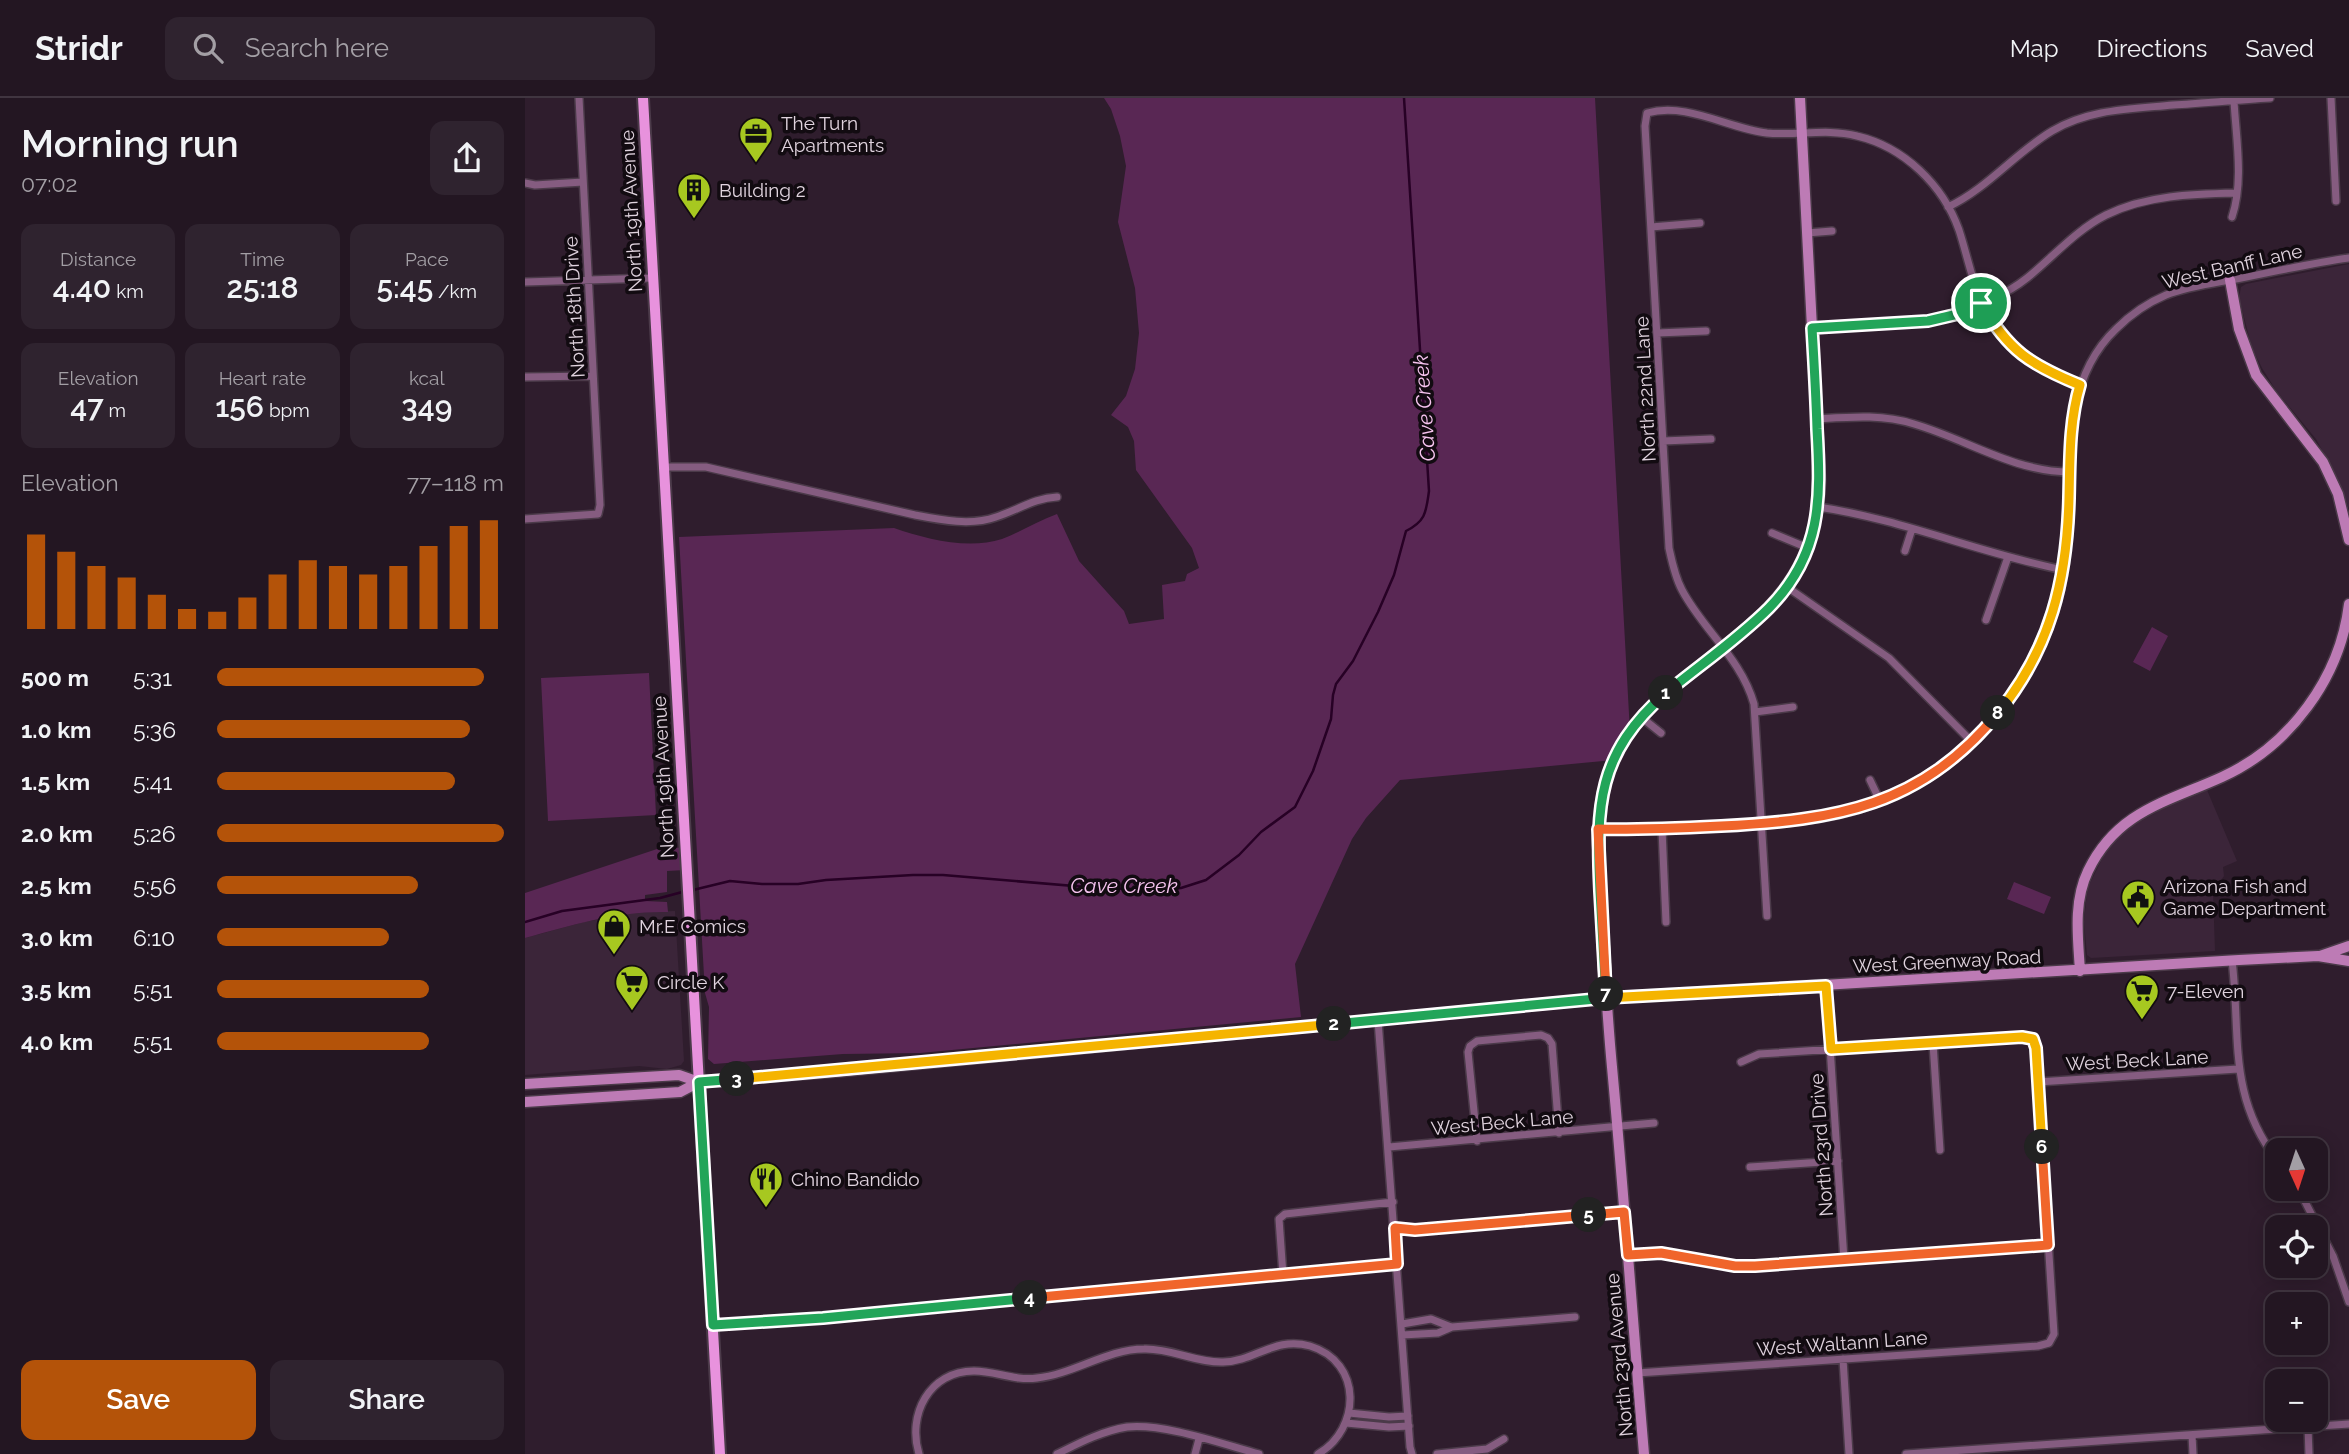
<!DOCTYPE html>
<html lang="en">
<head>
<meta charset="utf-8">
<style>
  :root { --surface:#231622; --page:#2f232f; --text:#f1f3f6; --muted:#a39fa5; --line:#403540; --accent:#b45309 }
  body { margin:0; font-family:Raleway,sans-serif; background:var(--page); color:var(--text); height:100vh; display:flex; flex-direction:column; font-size:26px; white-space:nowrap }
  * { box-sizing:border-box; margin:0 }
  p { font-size:23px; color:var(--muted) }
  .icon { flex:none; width:38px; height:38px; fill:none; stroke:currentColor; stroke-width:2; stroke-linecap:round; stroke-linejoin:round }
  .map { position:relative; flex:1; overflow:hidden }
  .drawer { display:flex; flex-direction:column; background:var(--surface); width:525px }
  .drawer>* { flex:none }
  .needle { width:46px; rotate:177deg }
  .fabs { position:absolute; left:1740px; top:1040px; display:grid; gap:14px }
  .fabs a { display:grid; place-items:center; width:63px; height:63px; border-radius:14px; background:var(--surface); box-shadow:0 4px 18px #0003,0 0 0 2px var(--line); font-size:35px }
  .pin { position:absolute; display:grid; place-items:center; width:60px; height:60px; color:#fff; margin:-30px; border:4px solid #fff; border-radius:50%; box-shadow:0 2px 7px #0007 }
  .km { position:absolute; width:35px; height:35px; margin:-18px; border-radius:50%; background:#222; color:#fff; font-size:19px; line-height:35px; text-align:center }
  .round { display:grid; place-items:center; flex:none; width:74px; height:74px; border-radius:14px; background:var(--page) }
  .summary { display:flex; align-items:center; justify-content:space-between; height:119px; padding:0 21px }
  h1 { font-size:38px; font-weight:600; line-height:52px }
  .stats { display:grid; grid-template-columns:repeat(3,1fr); gap:10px; height:119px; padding:7px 21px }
  .stats div { display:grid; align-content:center; border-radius:14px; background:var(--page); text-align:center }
  .stats b { font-size:30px; font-weight:600 }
  .stats small { font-size:19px; font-weight:400 }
  .stats p { font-size:19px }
  .chart { height:196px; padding:14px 21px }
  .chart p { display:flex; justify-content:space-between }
  .chart svg { width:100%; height:126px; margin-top:7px; stroke:var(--accent); stroke-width:6 }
  .cta { display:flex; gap:14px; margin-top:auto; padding:14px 21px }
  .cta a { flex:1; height:80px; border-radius:14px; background:var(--accent); color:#fff; font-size:28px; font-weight:600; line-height:80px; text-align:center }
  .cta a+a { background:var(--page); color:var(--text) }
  ul { padding:0 21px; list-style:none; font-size:23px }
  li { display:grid; grid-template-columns:112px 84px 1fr; align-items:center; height:52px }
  li i { height:18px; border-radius:9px; background:var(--accent) }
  header { display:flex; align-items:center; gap:42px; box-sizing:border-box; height:98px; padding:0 35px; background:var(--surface); border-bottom:2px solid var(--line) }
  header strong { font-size:33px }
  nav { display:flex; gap:38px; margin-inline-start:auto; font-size:24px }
  .search { width:490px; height:63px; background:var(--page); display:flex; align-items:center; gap:18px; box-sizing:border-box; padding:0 24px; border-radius:14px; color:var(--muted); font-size:26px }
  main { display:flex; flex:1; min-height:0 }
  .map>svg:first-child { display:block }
</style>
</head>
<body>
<header>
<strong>Stridr</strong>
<div class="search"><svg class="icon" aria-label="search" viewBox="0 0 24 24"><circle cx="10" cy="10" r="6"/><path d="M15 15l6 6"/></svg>Search here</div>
<nav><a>Map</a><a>Directions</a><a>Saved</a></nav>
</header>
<main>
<section class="drawer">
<div class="summary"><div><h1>Morning run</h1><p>07:02</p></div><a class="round"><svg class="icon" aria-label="share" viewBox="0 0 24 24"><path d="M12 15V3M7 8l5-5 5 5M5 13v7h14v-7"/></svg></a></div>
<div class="stats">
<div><p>Distance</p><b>4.40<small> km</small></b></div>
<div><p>Time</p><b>25:18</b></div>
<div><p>Pace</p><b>5:45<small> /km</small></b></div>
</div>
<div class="stats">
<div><p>Elevation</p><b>47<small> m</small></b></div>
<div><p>Heart rate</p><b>156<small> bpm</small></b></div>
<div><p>kcal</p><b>349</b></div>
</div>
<div class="chart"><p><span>Elevation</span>77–118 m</p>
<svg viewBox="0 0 160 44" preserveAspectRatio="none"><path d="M5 44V11M15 44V17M25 44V22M35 44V26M45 44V32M55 44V37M65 44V38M75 44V33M85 44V25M95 44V20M105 44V22M115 44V25M125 44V22M135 44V15M145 44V8M155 44V6"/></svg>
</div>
<ul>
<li><b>500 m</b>5:31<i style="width:93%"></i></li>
<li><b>1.0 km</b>5:36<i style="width:88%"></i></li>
<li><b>1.5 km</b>5:41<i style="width:83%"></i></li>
<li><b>2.0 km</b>5:26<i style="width:100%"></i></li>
<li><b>2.5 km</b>5:56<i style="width:70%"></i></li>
<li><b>3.0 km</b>6:10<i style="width:60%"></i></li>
<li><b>3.5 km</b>5:51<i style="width:74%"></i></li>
<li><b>4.0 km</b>5:51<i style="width:74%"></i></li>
</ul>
<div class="cta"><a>Save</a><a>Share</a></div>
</section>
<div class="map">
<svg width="1824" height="1356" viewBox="0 0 1824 1356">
  <rect width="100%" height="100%" fill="#2f1d2d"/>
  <!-- built -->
  <path fill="#3b2539" d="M1824 166V411L1815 386 1791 341 1752 294 1737 270 1727 250 1714 200 1716 189 1721 186Z
    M1682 692 1712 763 1698 769 1699 778 1688 793 1690 853 1566 860 1562 857 1559 824 1561 804 1563 789 1581 753 1592 740 1610 726 1645 707Z
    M150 813 159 963 156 967 142 971 114 968 0 977V840L59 824 113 814Z"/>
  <!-- green -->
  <path fill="#592754" d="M579 0H1070L1105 634 1089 662 875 682 841 720 827 741 770 866 776 919 395 955 318 956 189 966 183 961 184 909 180 895 154 439 369 430C401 441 443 452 477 441 495 434 513 423 532 416L554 463 599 513 604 526 639 521 637 487 660 483 662 476 674 470 667 450 611 372 609 343 603 329 586 317 601 298 610 271 614 235 610 190 593 124 601 68 595 38 586 11Z
    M1627 529 1643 538 1625 573 1608 564Z
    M124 575 131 717 23 723 16 580Z
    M138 749 160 750V772L142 773V794L120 797V803L142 804 143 814C93 813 47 827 0 840V795Z
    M1489 784 1526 799 1519 816 1482 801Z"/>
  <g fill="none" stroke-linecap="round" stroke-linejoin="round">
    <!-- stream -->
    <path stroke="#270125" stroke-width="2.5" d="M168 792 205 783 237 786H273L301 782 388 777H418L573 790 642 792 656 790 681 782 714 757 736 734 770 709 788 673 806 621 808 597 811 586 828 563 853 514 869 477 881 433C901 423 901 414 904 393L879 0
      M0 824 37 813 135 800 161 793"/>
    <!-- street casing -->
    <g stroke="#4b3a49" stroke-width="10">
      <path id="street" d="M1806 0 1811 103
        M0 85 10 87 58 84
        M1423 109C1463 90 1490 55 1527 33 1564 11 1606 11 1648 7 1680 5 1712 2 1745 0
        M1707 119C1719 83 1711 40 1709 3
        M1126 129 1175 125
        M1282 135 1307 133
        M0 184 127 180
        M1287 230 1416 221C1445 212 1478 199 1502 180 1528 159 1551 132 1581 117 1621 97 1668 96 1712 95
        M1132 235 1181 233
        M0 279 68 278
        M1292 321C1325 319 1357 316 1389 326 1441 341 1489 374 1545 374
        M1138 343 1186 341
        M138 369H181L390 417C416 422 446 428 471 419 493 412 509 400 532 399
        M1293 409C1377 421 1456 456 1539 472
        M0 421 73 416 75 407 54 0
        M1247 435 1283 450
        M1380 453 1387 431
        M1262 489 1364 560 1447 644
        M1461 522 1483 459
        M1230 614 1268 609
        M1116 619 1136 635
        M1345 682 1355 703
        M1073 731C1115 732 1157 730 1199 728 1241 726 1284 725 1325 714 1442 681 1533 571 1542 450 1547 375 1532 287 1591 231 1605 217 1622 205 1641 197 1664 188 1691 185 1716 180 1752 173 1788 165 1824 160
        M1137 731 1141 824
        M1242 818 1229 606C1216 560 1178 532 1157 492 1150 479 1147 464 1144 450L1120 28 1122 15C1162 4 1202 30 1242 35 1272 38 1302 30 1332 38 1379 49 1418 87 1434 132 1446 169 1450 204 1475 236 1496 262 1524 274 1555 287
        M1707 862C1716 936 1702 998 1752 1062
        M1301 888 1319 1162
        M853 922 885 1349 887 1356
        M1408 945 1415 1052
        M1513 984 1713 971
        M952 1043 943 954 945 948 952 943 1016 937 1023 940 1027 946 1034 1035
        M864 1049 1129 1025
        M1225 1069 1313 1063
        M1773 1090 1808 1158 1824 1204
        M870 1130 890 1132 1099 1114
        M1103 1157 1136 1155 1220 1169 1523 1147
        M758 1177 754 1121 760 1116 868 1104
        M877 1226 906 1221 926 1229
        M188 1227 298 1220 872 1166
        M877 1237 913 1235 927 1229 1050 1219
        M1318 1261 1324 1356
        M1112 1275 1513 1248 1524 1245 1529 1236 1511 950 1508 941 1497 939 1234 956 1216 964
        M824 1315 864 1319 883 1318
        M821 1325 864 1329 884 1328
        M1783 1329 1784 1356
        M1667 1337 1668 1356
        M394 1356C382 1317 404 1273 449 1273 471 1273 489 1283 512 1280 549 1276 582 1251 619 1251 646 1250 671 1265 698 1264 731 1263 750 1238 785 1248 838 1264 836 1331 793 1356
        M532 1356C554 1345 577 1333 602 1329 639 1325 697 1346 734 1356
        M670 1356 674 1341
        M912 1356 962 1351 979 1341
        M1381 1356 1824 1326"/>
    </g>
    <!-- secondary casing -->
    <g stroke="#4b3a49" stroke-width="13">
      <path id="secondary" d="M1705 182 1714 231 1731 277 1798 364 1813 396 1824 442
        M1795 858 1824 848
        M1555 873C1553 840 1548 804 1563 773 1592 713 1642 704 1697 679 1765 648 1815 580 1824 506
        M0 986 154 977 174 984
        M0 1004 155 994 174 984 318 973 1081 900 1714 862 1793 858 1824 863
        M1119 1356C1108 1227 1099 1098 1087 969 1082 916 1079 863 1076 810 1074 764 1068 718 1084 673 1098 633 1127 606 1160 580 1232 522 1292 485 1295 383L1275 0"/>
    </g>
    <!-- primary casing -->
    <g stroke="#4b3a49" stroke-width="14">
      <path id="primary" d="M118 0 195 1356"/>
    </g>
    <!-- street -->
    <use href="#street" stroke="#855c80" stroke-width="7"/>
    <!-- secondary -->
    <use href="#secondary" stroke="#bd7bb5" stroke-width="10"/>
    <!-- primary -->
    <use href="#primary" stroke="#e892dd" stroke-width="10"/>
  </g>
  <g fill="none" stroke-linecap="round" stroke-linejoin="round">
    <!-- split-1 casing -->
    <g stroke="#fff" stroke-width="14">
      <path id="split-1" d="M1141 595C1175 567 1213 541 1244 510 1297 456 1296 401 1292 331 1291 297 1289 263 1287 230L1403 223 1433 216 1456 205"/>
    </g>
    <!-- split-2 casing -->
    <g stroke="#fff" stroke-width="14">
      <path id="split-2" d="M809 926 1081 900C1079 865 1077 829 1075 793 1071 708 1072 655 1141 595"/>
    </g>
    <!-- split-3 casing -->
    <g stroke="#fff" stroke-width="14">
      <path id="split-3" d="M212 981 809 926"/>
    </g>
    <!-- split-4 casing -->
    <g stroke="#fff" stroke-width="14">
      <path id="split-4" d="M212 981 174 984 188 1227 298 1220 505 1200"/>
    </g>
    <!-- split-5 casing -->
    <g stroke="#fff" stroke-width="14">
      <path id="split-5" d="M505 1200 872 1166 870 1130 890 1132 1064 1117"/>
    </g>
    <!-- split-6 casing -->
    <g stroke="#fff" stroke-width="14">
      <path id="split-6" d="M1064 1117 1099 1114 1103 1157 1136 1155 1210 1168H1230L1523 1147 1517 1049"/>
    </g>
    <!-- split-7 casing -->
    <g stroke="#fff" stroke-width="14">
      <path id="split-7" d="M1081 896V900L1301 888 1306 951 1497 939 1508 941 1511 950 1517 1049"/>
    </g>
    <!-- split-8 casing -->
    <g stroke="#fff" stroke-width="14">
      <path id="split-8" d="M1081 896 1073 731C1114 732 1155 730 1196 728 1311 722 1396 709 1473 615"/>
    </g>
    <!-- split-9 casing -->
    <g stroke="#fff" stroke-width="14">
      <path id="split-9" d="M1456 205C1483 253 1506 267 1555 287 1544 324 1545 362 1544 400 1542 481 1526 550 1473 615"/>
    </g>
    <!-- split-1 -->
    <use href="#split-1" stroke="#22a559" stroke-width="9"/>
    <!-- split-2 -->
    <use href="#split-2" stroke="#22a559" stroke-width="9"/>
    <!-- split-3 -->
    <use href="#split-3" stroke="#f5b400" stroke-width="9"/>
    <!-- split-4 -->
    <use href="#split-4" stroke="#22a559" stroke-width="9"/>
    <!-- split-5 -->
    <use href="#split-5" stroke="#f0652b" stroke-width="9"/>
    <!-- split-6 -->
    <use href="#split-6" stroke="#f0652b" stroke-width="9"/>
    <!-- split-7 -->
    <use href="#split-7" stroke="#f5b400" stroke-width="9"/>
    <!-- split-8 -->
    <use href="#split-8" stroke="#f0652b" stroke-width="9"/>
    <!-- split-9 -->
    <use href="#split-9" stroke="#f5b400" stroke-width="9"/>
  </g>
  <!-- icons -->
  <defs>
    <g id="office-pin" transform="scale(1.75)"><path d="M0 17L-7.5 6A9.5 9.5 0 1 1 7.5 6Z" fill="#a7c820" stroke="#120b11"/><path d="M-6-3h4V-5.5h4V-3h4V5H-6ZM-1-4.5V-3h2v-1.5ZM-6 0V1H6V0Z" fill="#111"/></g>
    <g id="building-pin" transform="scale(1.75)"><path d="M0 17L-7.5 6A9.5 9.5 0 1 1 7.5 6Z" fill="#a7c820" stroke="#120b11"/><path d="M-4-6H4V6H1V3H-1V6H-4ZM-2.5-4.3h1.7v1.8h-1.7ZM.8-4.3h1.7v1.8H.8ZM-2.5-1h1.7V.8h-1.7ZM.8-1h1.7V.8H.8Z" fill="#111"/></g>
    <g id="civic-pin" transform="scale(1.75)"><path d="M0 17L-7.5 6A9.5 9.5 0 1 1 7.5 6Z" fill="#a7c820" stroke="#120b11"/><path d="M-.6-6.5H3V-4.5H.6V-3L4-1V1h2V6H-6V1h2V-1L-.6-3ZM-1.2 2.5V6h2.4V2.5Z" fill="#111"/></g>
    <g id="shop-pin" transform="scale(1.75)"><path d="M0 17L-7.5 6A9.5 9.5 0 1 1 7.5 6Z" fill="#a7c820" stroke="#120b11"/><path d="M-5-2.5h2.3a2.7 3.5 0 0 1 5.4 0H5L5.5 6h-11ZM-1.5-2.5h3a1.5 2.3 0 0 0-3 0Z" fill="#111"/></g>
    <g id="supermarket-pin" transform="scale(1.75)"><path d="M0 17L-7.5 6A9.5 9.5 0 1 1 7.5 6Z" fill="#a7c820" stroke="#120b11"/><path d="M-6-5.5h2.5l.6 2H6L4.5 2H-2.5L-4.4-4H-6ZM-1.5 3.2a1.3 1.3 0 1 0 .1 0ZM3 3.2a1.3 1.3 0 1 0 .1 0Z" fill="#111"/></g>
    <g id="restaurant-pin" transform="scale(1.75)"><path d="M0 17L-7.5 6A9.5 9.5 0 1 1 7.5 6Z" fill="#a7c820" stroke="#120b11"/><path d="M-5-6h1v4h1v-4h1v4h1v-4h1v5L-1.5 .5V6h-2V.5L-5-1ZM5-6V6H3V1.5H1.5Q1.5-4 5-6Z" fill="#111"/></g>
  </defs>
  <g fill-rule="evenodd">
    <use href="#office-pin" x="231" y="36"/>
    <use href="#building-pin" x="169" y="92"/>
    <use href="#civic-pin" x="1613" y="799"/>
    <use href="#shop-pin" x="89" y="828"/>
    <use href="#supermarket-pin" x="107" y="884"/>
    <use href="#supermarket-pin" x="1617" y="893"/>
    <use href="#restaurant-pin" x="241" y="1081"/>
  </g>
  <g text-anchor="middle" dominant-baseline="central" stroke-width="7" stroke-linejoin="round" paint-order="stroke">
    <!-- poi labels -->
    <g font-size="19" fill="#e0d3de" stroke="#120b11" text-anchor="start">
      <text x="256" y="25">The Turn<tspan x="256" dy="22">Apartments</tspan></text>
      <text x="194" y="92">Building 2</text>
      <text x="1638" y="788">Arizona Fish and<tspan x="1638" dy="22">Game Department</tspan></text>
      <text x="114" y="828">Mr.E Comics</text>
      <text x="132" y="884">Circle K</text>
      <text x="1642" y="893">7-Eleven</text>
      <text x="266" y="1081">Chino Bandido</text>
    </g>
    <!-- street labels -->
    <g font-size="19" fill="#e0d3de" stroke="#120b11">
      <text transform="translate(106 113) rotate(-93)">North 19th Avenue</text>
      <text transform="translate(1707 168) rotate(-13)">West Banff Lane</text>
      <text transform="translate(49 209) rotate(-93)">North 18th Drive</text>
      <text transform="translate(1120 291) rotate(-93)">North 22nd Lane</text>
      <text transform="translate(138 679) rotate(-93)">North 19th Avenue</text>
      <text transform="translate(1422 863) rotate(-3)">West Greenway Road</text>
      <text transform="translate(1612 962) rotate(-3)">West Beck Lane</text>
      <text transform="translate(977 1024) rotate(-5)">West Beck Lane</text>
      <text transform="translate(1296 1047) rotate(-94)">North 23rd Drive</text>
      <text transform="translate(1317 1245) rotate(-4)">West Waltann Lane</text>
      <text transform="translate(1094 1257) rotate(-95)">North 23rd Avenue</text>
    </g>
    <!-- water labels -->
    <g font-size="21" font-style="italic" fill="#f7c4f0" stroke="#120b11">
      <text transform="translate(899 310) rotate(-94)">Cave Creek</text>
      <text x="599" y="787">Cave Creek</text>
    </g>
  </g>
</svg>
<div class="fabs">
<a><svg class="needle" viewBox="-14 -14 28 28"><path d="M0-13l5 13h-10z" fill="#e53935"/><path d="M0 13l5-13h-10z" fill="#a39fa5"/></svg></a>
<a><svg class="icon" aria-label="locate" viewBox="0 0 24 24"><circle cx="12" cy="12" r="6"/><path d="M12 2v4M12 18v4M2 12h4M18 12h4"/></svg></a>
<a>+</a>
<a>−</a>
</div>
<div class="pin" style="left:1456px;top:205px;background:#1e9e55"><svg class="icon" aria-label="arrive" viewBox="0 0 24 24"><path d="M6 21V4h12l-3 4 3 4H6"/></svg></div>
<b class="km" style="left:1141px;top:595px">1</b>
<b class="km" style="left:809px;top:926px">2</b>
<b class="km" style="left:212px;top:981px">3</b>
<b class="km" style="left:505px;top:1200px">4</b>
<b class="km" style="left:1064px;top:1117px">5</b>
<b class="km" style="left:1517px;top:1049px">6</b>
<b class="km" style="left:1081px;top:896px">7</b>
<b class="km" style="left:1473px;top:615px">8</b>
</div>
</main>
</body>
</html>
